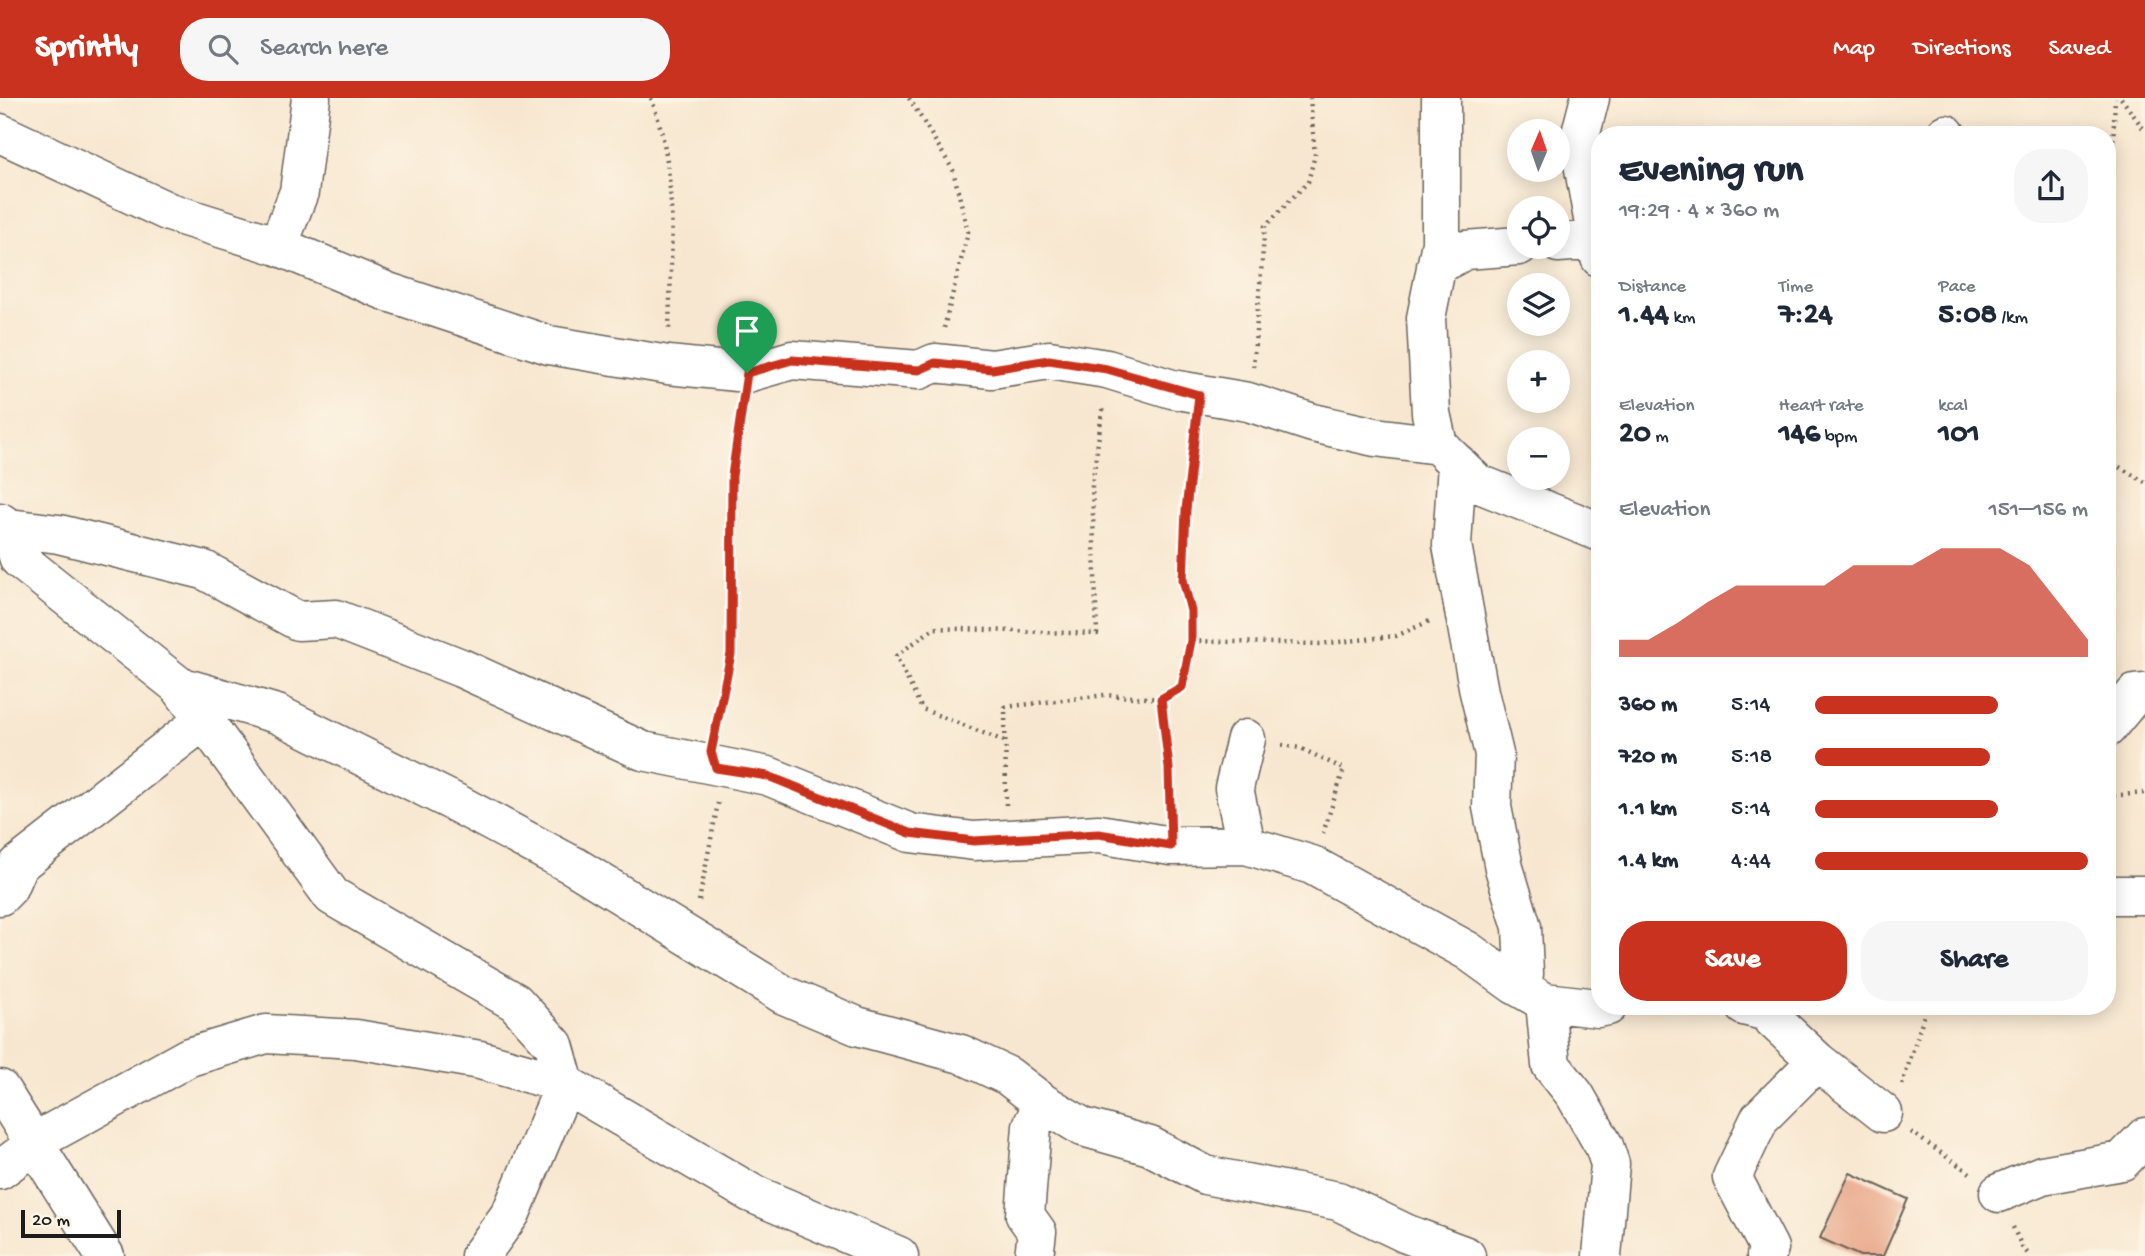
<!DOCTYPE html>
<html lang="en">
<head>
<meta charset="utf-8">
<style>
  :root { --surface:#fff; --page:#f6f6f7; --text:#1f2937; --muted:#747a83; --accent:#c8321e }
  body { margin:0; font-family:"Gochi Hand",sans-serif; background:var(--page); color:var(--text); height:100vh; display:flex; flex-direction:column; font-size:26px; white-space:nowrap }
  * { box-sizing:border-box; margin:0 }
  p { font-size:23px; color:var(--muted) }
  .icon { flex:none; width:38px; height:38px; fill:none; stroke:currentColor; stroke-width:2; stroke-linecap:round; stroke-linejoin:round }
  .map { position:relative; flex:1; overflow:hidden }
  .details { position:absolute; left:1591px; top:28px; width:525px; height:889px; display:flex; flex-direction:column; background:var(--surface); border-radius:28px; box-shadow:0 4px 18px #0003 }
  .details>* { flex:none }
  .needle { width:46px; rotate:2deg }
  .controls { position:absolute; left:1507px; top:21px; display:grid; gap:14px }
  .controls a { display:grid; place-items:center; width:63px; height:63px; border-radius:50%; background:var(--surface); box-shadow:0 4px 18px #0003; font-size:35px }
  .scale { position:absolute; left:21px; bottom:18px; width:100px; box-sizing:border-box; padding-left:7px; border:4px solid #1c1c1c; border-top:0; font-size:19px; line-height:24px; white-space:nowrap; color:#1c1c1c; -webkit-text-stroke:5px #fcf5e5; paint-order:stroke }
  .pin { position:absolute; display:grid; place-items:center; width:60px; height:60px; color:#fff; margin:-72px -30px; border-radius:50% 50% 50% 0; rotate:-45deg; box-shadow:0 0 7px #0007 }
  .pin .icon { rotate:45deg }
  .round { display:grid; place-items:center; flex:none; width:74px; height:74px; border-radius:28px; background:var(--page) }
  .summary { display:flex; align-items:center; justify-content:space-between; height:119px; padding:0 28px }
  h1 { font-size:38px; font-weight:700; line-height:52px }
  .stats { display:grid; grid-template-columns:repeat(3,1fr); gap:10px; height:119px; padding:7px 28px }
  .stats div { display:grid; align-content:center }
  .stats b { font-size:30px; font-weight:700 }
  .stats small { font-size:19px; font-weight:400 }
  .stats p { font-size:19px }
  .chart { height:196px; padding:14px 28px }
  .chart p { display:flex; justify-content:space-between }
  .chart svg { width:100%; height:126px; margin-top:7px; fill:var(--accent); opacity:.7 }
  .cta { display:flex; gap:14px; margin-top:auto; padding:14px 28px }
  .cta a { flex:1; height:80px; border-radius:28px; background:var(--accent); color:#fff; font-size:28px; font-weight:700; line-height:80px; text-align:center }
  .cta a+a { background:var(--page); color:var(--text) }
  ul { padding:0 28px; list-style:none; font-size:23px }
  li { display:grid; grid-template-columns:112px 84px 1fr; align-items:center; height:52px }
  li i { height:18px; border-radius:9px; background:var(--accent) }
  header { display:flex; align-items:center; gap:42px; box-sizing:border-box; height:98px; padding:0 35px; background:var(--accent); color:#fff }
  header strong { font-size:33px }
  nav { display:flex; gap:38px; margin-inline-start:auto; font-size:24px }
  .search { width:490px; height:63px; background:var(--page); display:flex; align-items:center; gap:18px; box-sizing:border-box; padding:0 24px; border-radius:28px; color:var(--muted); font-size:26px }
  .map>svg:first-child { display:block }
</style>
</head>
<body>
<header>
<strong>Sprintly</strong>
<div class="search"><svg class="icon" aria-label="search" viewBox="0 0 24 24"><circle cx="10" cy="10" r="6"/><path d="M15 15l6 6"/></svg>Search here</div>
<nav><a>Map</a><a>Directions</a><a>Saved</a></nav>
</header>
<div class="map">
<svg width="2145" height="1158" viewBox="0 0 2145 1158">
  <rect width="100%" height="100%" fill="#fcf5e5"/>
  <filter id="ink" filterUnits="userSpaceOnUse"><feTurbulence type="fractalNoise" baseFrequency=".0143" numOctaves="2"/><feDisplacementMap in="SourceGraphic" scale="14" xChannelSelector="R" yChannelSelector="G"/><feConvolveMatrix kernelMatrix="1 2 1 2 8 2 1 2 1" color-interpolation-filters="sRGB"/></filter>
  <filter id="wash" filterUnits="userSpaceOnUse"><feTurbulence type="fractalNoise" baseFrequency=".00686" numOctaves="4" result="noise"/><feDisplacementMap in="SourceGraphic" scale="28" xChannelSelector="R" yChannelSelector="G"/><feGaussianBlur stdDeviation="1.57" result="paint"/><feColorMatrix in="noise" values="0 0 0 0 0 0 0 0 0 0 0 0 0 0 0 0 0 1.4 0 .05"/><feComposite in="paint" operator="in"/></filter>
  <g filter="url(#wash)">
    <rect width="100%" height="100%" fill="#f8e7d0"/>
    <g id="blocks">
      <!-- building -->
      <path fill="#e9aa8d" d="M1850 1075 1908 1101 1883 1158H1860L1820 1140Z"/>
    </g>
  </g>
  <g filter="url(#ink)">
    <use href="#blocks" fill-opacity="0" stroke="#69635b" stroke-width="2"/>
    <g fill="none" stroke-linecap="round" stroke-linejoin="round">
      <!-- minor casing -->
      <g stroke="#69635b" stroke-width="41">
        <path id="minor" d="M1441 0V145L1426 220 1431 315 1438 347 1477 385 1600 434
          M1590 0 1579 43 1600 160
          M0 35 169 114 278 148 388 194 549 247 668 267 747 275 792 262 919 272 935 265 992 271 1049 262 1107 271 1172 291 1248 304 1313 325 1375 339 1438 347
          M1946 37V36
          M1558 145 1600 142
          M278 148 299 94 311 0
          M1436 168 1465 152 1519 148
          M1457 365 1452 447 1479 594 1494 656 1492 709 1504 770 1522 829 1524 876 1515 887
          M0 424 9 430 19 461 179 588 332 798 515 904 554 947 565 986 751 1095 899 1158
          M9 430 59 436 204 472 298 523 336 521 461 570 643 653 768 678 910 735 974 743 1099 736 1171 748 1246 747 1312 767 1468 853 1515 887 1545 904 1551 967 1575 997 1604 1048 1610 1066 1602 1158
          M179 588 277 616 456 705 574 768 784 897 857 928 961 956 1008 978 1043 1005 1083 1029 1150 1048 1205 1077 1338 1103 1407 1136 1466 1158
          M2107 630 2135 596 2145 595
          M1246 747 1234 690 1246 641
          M2107 797H2145
          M0 798 8 790 18 767 203 623
          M1545 904 1598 910 1608 908
          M1744 908 1764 913 1817 963 1883 1015
          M0 991 105 1158
          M0 1072 49 1036 189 959 266 936 356 941 480 962 565 986 511 1115 480 1158
          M1999 1095 2042 1077 2122 1063 2145 1039
          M1034 1158 1037 1134 1025 1117 1032 1028 1043 1005
          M1766 1158 1769 1150 1732 1079 1760 1020 1817 963"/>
      </g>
      <!-- path -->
      <path stroke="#69635b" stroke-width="4.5" stroke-dasharray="2 5" stroke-linecap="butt" d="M651 0C679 73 671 154 669 231
        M909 0 953 72 968 134 944 230
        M2121 0 2145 33
        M2107 196 2115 0
        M1253 269 1265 128 1308 84 1315 57 1310 0
        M1195 329 1186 412 1183 482 1191 513V543L1319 546 1396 538 1432 522
        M2107 362 2145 384
        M715 632 731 556 732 378 742 310
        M1004 643 922 611 896 558 934 530 1097 536 1092 388 1103 307
        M1282 647 1300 650 1344 671 1323 735
        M2107 698 2145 695
        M1006 707 1005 609 1105 597 1161 601
        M1170 712 1169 670 1161 601 1182 589 1191 543
        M699 803 718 705
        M1902 987 1927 908
        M1911 1034 1970 1075
        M2013 1129 2022 1149 2030 1158"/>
      <!-- minor -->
      <use href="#minor" stroke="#fff" stroke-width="38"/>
    </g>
  </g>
  <g fill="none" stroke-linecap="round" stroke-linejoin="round" filter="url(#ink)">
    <!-- route casing -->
    <g stroke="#fff" stroke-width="14">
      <path id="route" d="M792 262 919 272 935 265 992 271 1049 262 1107 271 1199 297 1186 412 1183 482 1191 513V543L1182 589 1161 601 1169 670 1171 748 1099 736 974 743 910 735 768 678 716 670 711 654 731 556 732 378 747 275Z"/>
    </g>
    <!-- route -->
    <use href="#route" stroke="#c8321e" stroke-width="9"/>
  </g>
</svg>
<div class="controls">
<a><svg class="needle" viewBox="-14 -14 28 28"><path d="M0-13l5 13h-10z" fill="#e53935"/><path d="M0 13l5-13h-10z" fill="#747a83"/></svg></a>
<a><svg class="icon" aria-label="locate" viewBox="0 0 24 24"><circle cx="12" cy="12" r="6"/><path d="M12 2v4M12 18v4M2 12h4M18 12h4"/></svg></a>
<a><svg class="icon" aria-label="layers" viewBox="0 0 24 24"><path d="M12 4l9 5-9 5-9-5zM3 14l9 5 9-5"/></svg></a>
<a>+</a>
<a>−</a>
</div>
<div class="scale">20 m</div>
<div class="pin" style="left:747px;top:275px;background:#1e9e55"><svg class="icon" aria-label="arrive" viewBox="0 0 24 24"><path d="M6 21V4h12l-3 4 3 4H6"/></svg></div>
<section class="details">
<div class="summary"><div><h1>Evening run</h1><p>19:29 · 4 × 360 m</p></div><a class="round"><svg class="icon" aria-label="share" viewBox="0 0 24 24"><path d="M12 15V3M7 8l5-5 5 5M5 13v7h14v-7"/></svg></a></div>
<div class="stats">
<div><p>Distance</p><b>1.44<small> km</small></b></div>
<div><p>Time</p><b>7:24</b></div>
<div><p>Pace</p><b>5:08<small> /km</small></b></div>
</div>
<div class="stats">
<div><p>Elevation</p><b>20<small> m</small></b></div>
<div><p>Heart rate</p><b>146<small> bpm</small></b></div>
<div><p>kcal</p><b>101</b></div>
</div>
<div class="chart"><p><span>Elevation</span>151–156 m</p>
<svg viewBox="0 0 160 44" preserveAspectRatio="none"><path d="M0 44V38L10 38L20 32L30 25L40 19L50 19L60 19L70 19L80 12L90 12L100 12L110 6L120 6L130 6L140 12L150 25L160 38V44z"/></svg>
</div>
<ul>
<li><b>360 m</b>5:14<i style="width:67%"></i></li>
<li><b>720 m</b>5:18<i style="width:64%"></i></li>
<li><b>1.1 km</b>5:14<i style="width:67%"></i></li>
<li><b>1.4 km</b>4:44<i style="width:100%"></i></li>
</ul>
<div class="cta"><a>Save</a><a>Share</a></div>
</section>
</div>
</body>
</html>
